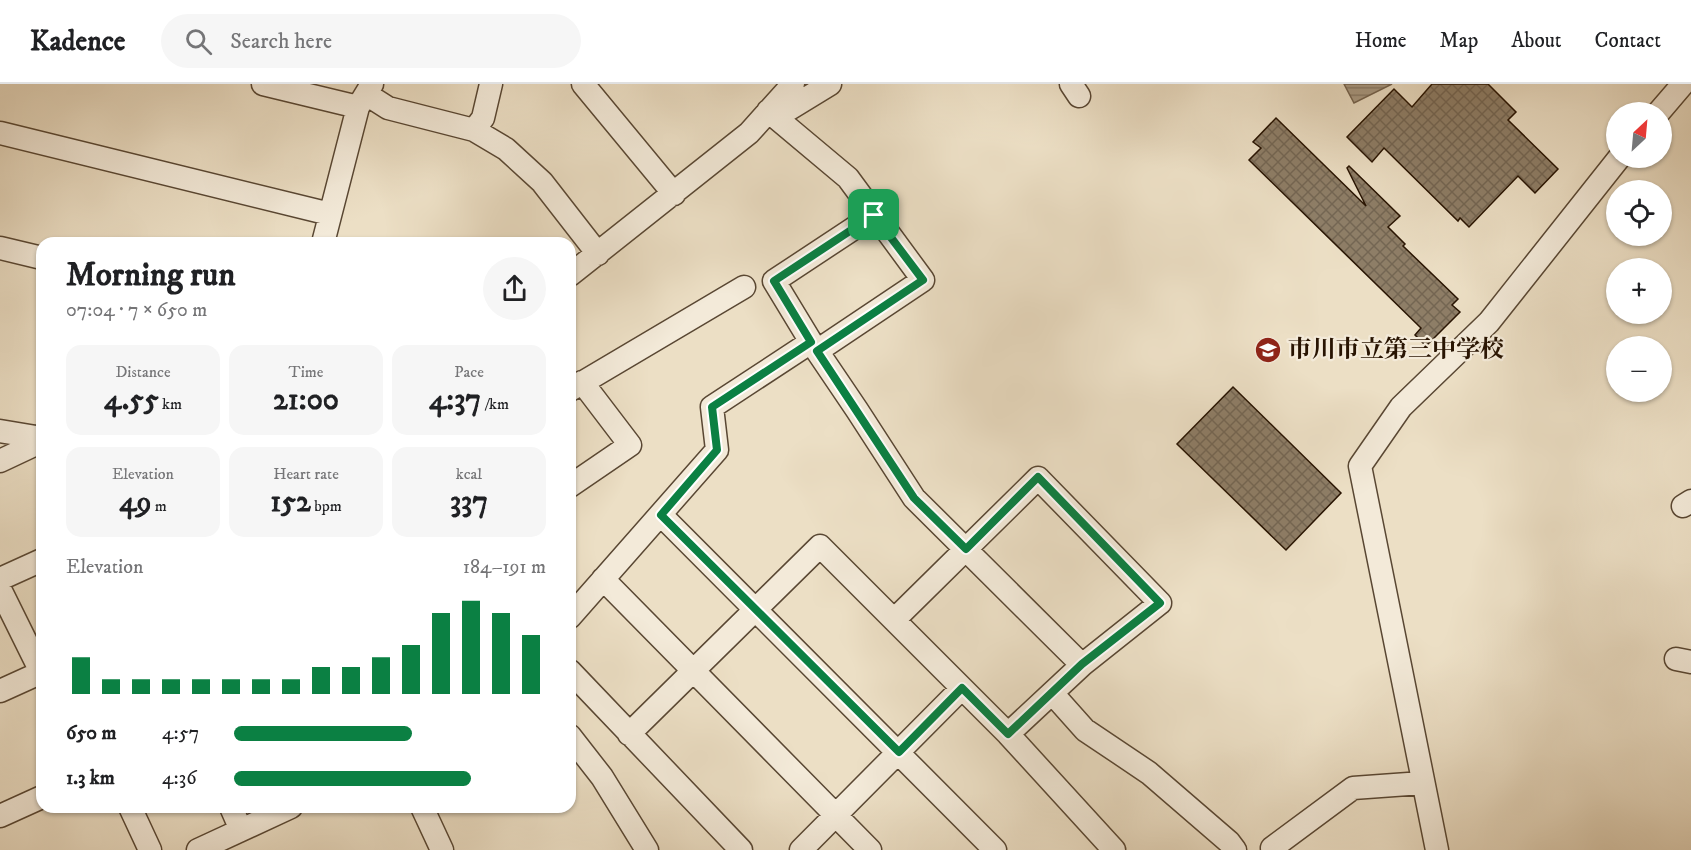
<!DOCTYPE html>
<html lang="en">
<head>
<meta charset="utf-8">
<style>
  :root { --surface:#fff; --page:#f6f6f6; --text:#202124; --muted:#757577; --line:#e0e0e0; --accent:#0b8043 }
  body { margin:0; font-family:"IM FELL DW Pica","Noto Serif JP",serif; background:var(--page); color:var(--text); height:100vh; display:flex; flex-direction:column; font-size:22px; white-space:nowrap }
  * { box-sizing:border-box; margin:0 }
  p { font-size:20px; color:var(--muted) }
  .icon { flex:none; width:33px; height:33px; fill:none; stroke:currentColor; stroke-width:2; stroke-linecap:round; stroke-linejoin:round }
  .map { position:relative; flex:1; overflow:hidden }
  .panel { position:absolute; left:36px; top:153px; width:540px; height:576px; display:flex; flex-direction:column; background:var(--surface); border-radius:18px; box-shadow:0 2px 4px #0004 }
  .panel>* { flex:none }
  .needle { width:39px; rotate:26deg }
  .controls { position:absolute; left:1606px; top:18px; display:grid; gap:12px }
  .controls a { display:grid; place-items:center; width:66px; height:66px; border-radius:50%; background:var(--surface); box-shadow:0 2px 4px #0004; font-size:30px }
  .pin { position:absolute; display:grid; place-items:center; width:51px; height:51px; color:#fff; margin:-26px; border-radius:12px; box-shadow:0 3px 9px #0006 }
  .round { display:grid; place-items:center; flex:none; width:63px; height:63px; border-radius:32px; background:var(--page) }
  .headline { display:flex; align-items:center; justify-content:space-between; height:102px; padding:0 30px }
  h1 { font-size:33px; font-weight:700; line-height:45px }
  .metrics { display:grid; grid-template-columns:repeat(3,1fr); gap:9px; height:102px; padding:6px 30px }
  .metrics div { display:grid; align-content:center; border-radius:15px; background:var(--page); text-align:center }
  .metrics b { font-size:30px; font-weight:700 }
  .metrics small { font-size:16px; font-weight:400 }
  .metrics p { font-size:16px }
  .chart { height:168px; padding:12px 30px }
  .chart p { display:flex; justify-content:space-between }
  .chart svg { width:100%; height:108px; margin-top:6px; stroke:var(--accent); stroke-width:6 }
  ul { padding:0 30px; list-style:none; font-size:20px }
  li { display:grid; grid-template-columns:96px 72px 1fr; align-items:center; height:45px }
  li i { height:15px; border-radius:8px; background:var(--accent) }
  header { display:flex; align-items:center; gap:36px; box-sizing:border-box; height:84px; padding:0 30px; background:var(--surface); border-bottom:2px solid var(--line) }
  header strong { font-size:28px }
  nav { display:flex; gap:33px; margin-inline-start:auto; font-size:21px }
  .search { width:420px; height:54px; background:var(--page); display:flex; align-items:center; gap:15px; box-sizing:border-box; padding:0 21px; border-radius:33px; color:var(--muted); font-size:22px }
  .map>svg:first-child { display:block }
</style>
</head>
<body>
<header>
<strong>Kadence</strong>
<div class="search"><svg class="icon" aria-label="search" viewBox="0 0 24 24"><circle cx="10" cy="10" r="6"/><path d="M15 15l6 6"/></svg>Search here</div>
<nav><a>Home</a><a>Map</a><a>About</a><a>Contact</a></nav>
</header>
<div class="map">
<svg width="1691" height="766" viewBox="0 0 1691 766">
  <defs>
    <pattern id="water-rules" width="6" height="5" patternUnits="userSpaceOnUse" patternTransform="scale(1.5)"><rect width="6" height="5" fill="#a99a83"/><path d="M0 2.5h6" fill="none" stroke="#8a7c69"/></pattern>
    <pattern id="building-cross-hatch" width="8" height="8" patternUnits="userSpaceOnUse" patternTransform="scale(1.5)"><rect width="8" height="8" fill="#8e7e67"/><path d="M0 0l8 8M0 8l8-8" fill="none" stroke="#746653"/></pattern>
  </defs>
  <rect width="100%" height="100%" fill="#ecdfc5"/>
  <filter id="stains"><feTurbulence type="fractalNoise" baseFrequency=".00333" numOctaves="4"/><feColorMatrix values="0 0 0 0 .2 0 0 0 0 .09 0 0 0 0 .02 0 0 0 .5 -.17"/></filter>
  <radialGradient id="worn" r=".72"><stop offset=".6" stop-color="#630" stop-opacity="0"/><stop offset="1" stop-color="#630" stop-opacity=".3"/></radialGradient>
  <!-- water -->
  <path fill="url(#water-rules)" stroke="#75644f" stroke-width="1.5" d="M1344 0H1392L1354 19Z"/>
  <!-- building -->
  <path fill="url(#building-cross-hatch)" stroke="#281402" stroke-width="1.5" d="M1432 0H1488L1516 28 1508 36 1558 85 1535 109 1518 92 1469 143 1460 134 1458 137 1384 64 1372 78 1347 53 1394 5 1412 23Z
    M1276 34 1366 122 1347 84 1349 82 1400 132 1388 143 1405 160 1403 162 1458 215 1452 221 1460 228 1426 262 1415 251 1421 244 1249 76 1261 64 1253 58Z
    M1233 303 1341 409 1286 466 1177 360Z"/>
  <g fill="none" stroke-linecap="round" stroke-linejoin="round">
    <!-- street casing -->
    <g stroke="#594733" stroke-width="25">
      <path id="street" d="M263 0 358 23
        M583 0 674 110
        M1071 0 1079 12
        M366 10 388 24 474 46 506 65 542 98 598 170
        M768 27 848 94 923 196 817 267
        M1659 28 1683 0
        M776 33 830 0
        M474 46 483 34 491 0
        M0 49 330 130
        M874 131 774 197 811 258 857 326 914 414 1082 581
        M323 159 358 23 372 0
        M0 164 42 174
        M570 191 749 49 793 0
        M570 306 744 203
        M0 347 42 354
        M0 377 34 361 37 353
        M570 402 630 361 582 298
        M1683 422 1691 417
        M661 431 995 766
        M0 495 42 476
        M603 495 870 766
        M0 505 41 588
        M570 533 717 366 712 323 811 258
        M894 536 1038 394 1160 519 1082 581 1008 650
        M1676 575 1691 578
        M570 587 741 766
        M0 607 42 588
        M1052 609 1085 646 1149 689 1229 758 1235 766
        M629 650 820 462 1008 650 1114 766
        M570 652 602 693 647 766
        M130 723 150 766
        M231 723 241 746
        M422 723 442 766
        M0 732 42 713
        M198 766 291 723
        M801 766 962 604
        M1274 766 1272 764 1353 704 1422 699
        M1437 766 1360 382 1401 323 1489 238 1619 74"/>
    </g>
    <!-- street -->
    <use href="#street" stroke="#f3ead9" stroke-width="22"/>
  </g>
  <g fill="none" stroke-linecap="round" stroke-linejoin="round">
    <!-- route casing -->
    <g stroke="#fff" stroke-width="12">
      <path id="route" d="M874 131 923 196 817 267 914 414 966 465 1038 393 1160 519 1082 580 1008 650 962 604 899 668 661 431 717 366 712 323 811 258 774 197Z"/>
    </g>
    <!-- route -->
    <use href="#route" stroke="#0b8043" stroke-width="8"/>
  </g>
  <!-- icons -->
  <defs>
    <g id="school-disc" transform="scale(1.35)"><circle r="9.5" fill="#8f2418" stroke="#f3ead9"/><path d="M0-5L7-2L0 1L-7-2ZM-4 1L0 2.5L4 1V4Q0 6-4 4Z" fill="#fff"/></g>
  </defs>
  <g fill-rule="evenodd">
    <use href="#school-disc" x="1268" y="266"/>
  </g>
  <g text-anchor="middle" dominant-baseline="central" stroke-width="4.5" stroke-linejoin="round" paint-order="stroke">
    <!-- poi labels -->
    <g font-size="24" font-weight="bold" fill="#281402" stroke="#f3ead9" text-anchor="start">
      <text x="1288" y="266">市川市立第三中学校</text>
    </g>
  </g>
  <rect width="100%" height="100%" filter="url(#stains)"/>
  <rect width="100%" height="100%" fill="url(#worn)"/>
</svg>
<div class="controls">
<a><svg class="needle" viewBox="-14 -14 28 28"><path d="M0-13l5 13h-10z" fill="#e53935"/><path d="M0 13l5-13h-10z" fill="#757577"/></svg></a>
<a><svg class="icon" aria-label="locate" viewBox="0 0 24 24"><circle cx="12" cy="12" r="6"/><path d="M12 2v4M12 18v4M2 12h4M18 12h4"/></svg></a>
<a>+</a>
<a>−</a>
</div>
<div class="pin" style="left:874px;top:131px;background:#1e9e55"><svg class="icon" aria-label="arrive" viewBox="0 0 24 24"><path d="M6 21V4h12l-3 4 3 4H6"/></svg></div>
<section class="panel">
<div class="headline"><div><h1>Morning run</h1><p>07:04 · 7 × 650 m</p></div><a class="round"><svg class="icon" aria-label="share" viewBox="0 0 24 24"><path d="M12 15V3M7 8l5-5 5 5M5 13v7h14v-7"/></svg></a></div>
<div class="metrics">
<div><p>Distance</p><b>4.55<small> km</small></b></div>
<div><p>Time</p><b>21:00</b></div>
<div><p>Pace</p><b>4:37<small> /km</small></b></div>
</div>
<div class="metrics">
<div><p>Elevation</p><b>49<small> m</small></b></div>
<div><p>Heart rate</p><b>152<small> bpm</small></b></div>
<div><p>kcal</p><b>337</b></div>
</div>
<div class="chart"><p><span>Elevation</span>184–191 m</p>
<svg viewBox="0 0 160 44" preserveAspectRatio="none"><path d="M5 44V29M15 44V38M25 44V38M35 44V38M45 44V38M55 44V38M65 44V38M75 44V38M85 44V33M95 44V33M105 44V29M115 44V24M125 44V11M135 44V6M145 44V11M155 44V20"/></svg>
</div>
<ul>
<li><b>650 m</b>4:57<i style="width:57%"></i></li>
<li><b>1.3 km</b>4:36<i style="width:76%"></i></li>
</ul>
</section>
</div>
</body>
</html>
